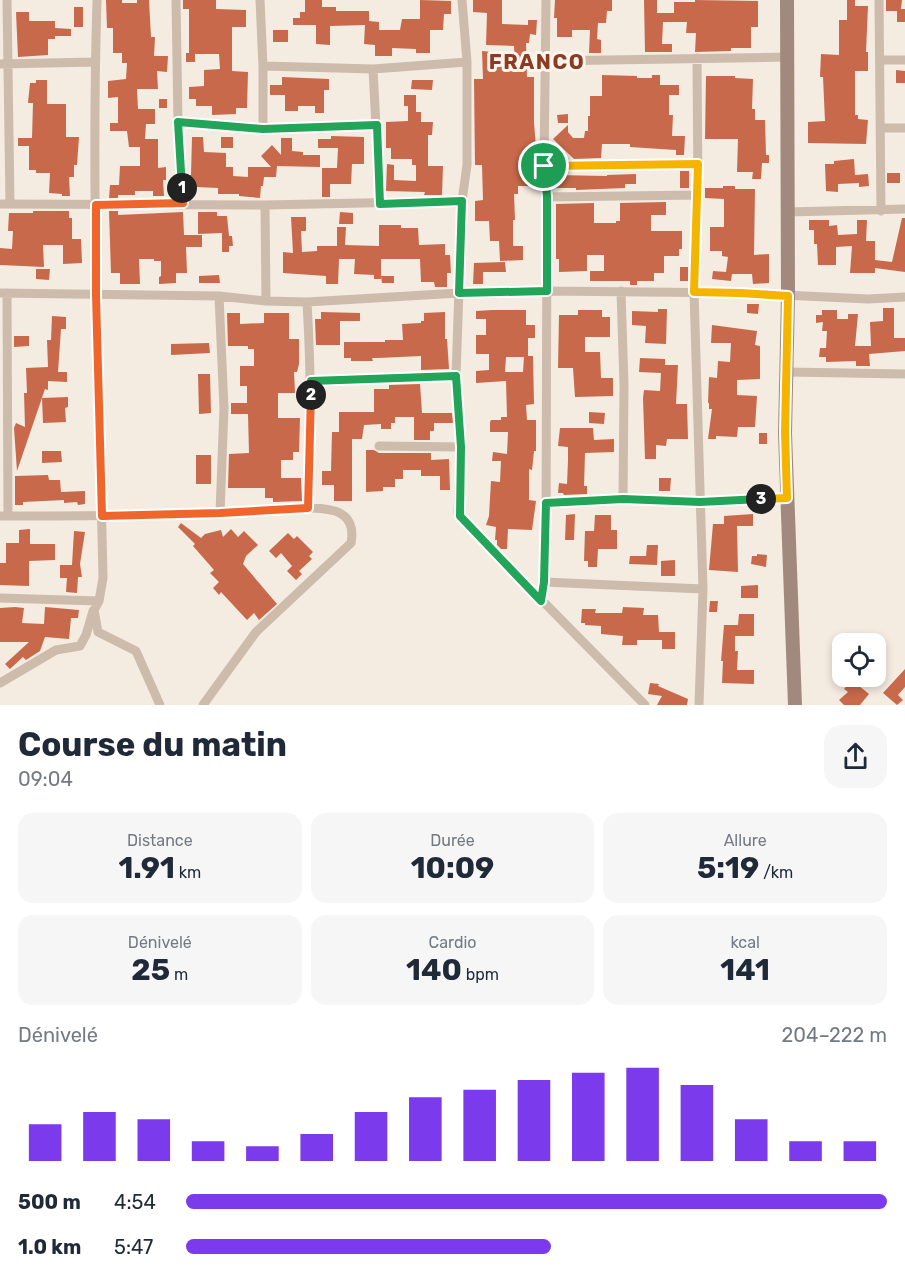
<!DOCTYPE html>
<html lang="fr">
<head>
<meta charset="utf-8">
<style>
  :root { --surface:#fff; --page:#f6f6f7; --text:#1f2937; --muted:#747a83; --accent:#7c3aed }
  body { margin:0; font-family:Rubik,sans-serif; background:var(--page); color:var(--text); height:100vh; display:flex; flex-direction:column; font-size:22px; white-space:nowrap }
  * { box-sizing:border-box; margin:0 }
  p { font-size:20px; color:var(--muted) }
  .icon { flex:none; width:33px; height:33px; fill:none; stroke:currentColor; stroke-width:2; stroke-linecap:round; stroke-linejoin:round }
  .map { position:relative; height:705px; overflow:hidden }
  .sheet { display:flex; flex-direction:column; background:var(--surface); flex:1 }
  .sheet>* { flex:none }
  .fabs { position:absolute; left:832px; top:633px; display:grid; gap:12px }
  .fabs a { display:grid; place-items:center; width:54px; height:54px; border-radius:12px; background:var(--surface); box-shadow:0 3px 9px #0003; font-size:30px }
  .pin { position:absolute; display:grid; place-items:center; width:51px; height:51px; color:#fff; margin:-26px; border:3px solid #fff; border-radius:50%; box-shadow:0 2px 6px #0007 }
  .km { position:absolute; width:30px; height:30px; margin:-15px; border-radius:50%; background:#222; color:#fff; font-size:16px; line-height:30px; text-align:center }
  .round { display:grid; place-items:center; flex:none; width:63px; height:63px; border-radius:18px; background:var(--page) }
  .head { display:flex; align-items:center; justify-content:space-between; height:102px; padding:0 18px }
  h1 { font-size:33px; font-weight:700; line-height:45px }
  .metrics { display:grid; grid-template-columns:repeat(3,1fr); gap:9px; height:102px; padding:6px 18px }
  .metrics div { display:grid; align-content:center; border-radius:15px; background:var(--page); text-align:center }
  .metrics b { font-size:30px; font-weight:700 }
  .metrics small { font-size:16px; font-weight:400 }
  .metrics p { font-size:16px }
  .chart { height:168px; padding:12px 18px }
  .chart p { display:flex; justify-content:space-between }
  .chart svg { width:100%; height:108px; margin-top:6px; stroke:var(--accent); stroke-width:6 }
  ul { padding:0 18px; list-style:none; font-size:20px }
  li { display:grid; grid-template-columns:96px 72px 1fr; align-items:center; height:45px }
  li i { height:15px; border-radius:8px; background:var(--accent) }
  .map>svg:first-child { display:block }
</style>
</head>
<body>
<div class="map">
<svg width="905" height="705" viewBox="0 0 905 705">
  <rect width="100%" height="100%" fill="#f4ebe1"/>
  <!-- building -->
  <path fill="#c8694b" fill-rule="evenodd" d="M106 0H122V3H137V0H149L151 37H155L154 56H168L167 72 157 71 158 89H137L138 109H155V124H146L145 139H158V168L166 167V180H163L164 196H153V191H135V195H118V198H109L110 185H119L120 166H140V147H129L127 131H110V123H118V97L108 98V81L126 79 127 63H122V53H113V28H107Z
    M183 0H216V9L246 10V27H232V71L248 72 247 108H236V114L212 115V106H196V99H189V87L204 86V70L220 69 219 54H195V62H186V53H189V9H183Z
    M305 0H322V7H336V11H369V21L379 22V30H400L402 19H420V0L451 1V14H444L443 30H430V53H416V49L392 48V56H375V45L364 44 365 25 330 26V45L316 44V25H293V18H300V12H305Z
    M473 0H502V24L528 25V20H537L536 35 530 34 529 43H526L527 77H534V123L538 171H531L532 186H518V194H514L515 220H513V246H523V260L500 261 499 241H490L489 221H475V201L483 200 482 165H475L474 79H483L482 51 492 52 491 66H515L514 46 486 45 487 13 473 12Z
    M555 0H612V11H607L606 23H598L597 39 601 40V53H589L590 30H572V37H557V18H554Z
    M644 0H657V13H674V2H695V0L758 1V27H751V48H731V51L695 52 696 33H686L687 22H663L662 44H672V52H645Z
    M847 0H855V6H868L866 52H868V71H855V115H858V119L868 120 866 144 808 143V122L825 121 823 77H820L821 54 839 55V20H847Z
    M886 0H902L901 9H905V22H897V11H886Z
    M74 7H83V27H74Z
    M16 12H29V21H55V28L71 29V36H55V39H48V55L18 57Z
    M273 30H288V42H273Z
    M896 70 905 71V83H896Z
    M602 75 637 76V78H652V75H660V85H679V95H669V115H673L672 136H685L684 155H676V150L630 147V144H602L601 158 574 159 553 139 568 125V132L573 138H584L585 131H588V116H590V96H602Z
    M706 76H735V78L753 79 752 109H755V120H765L766 155H769V163H762L761 179H752L753 172H737L738 139H705Z
    M282 77 329 79V90H324V113H315V106H298V111H285V95H270V85H282Z
    M36 80H47V104H66V137H79L77 165H74V177H69L70 196H62V194L49 193 50 173H36V170H29V146H18V138H32L33 103H28L30 83H36Z
    M412 80H433L432 90 411 89Z
    M404 95H416V112H421V122H433L432 135H428V166H443L442 195H424L425 192 386 191 387 164 394 165V180L416 181V165H412V159H391V148H386V122L408 121V106H404Z
    M159 99H167V108H159Z
    M568 114V123H558L557 115Z
    M331 136 364 137V164H352L351 184H330V197H322V168H337L338 148H318V139H331Z
    M192 137H203L204 152 226 153V167H233V176L248 177V167H271L261 156 272 145 281 155V138H292V151L303 152V155H320V167L277 166 276 177H264L263 186H261L260 198 239 196V194H218V188L196 187V183H189V175H191Z
    M221 137H233V148H221Z
    M854 159 855 175 868 174 869 186 859 187V183L838 184V192L826 191 825 164H834V161Z
    M680 171H689V188H680Z
    M887 173H900V183H887Z
    M636 174V184H625V188L576 190V188H555V175L607 176V175Z
    M723 186H735V189H755L754 255 769 254V283L753 284 752 274H732L731 281 712 279 713 271 726 272 728 257 722 256V251H710V227H724V199L705 198V188H723Z
    M666 202V215H651V231H682V249H679V256H664V273H654V281H637V285H630V281H590V271H604V255H587V271L559 272V259H556V204L594 203V223H616V221H620V203Z
    M33 211H69V218H72V239H81L82 263 63 264V245H43L44 267 0 265V248L12 249 13 231H8L9 213H33Z
    M109 211H118V215L183 212 184 235H202V247H186L187 273H176V283L159 284V277L161 276V261H154V259H139L140 284H120V273H111Z
    M198 212H217V216H227L229 236H232L233 246H229V252H222V233L198 234Z
    M340 212 353 213V224H339Z
    M291 217H306V231H301L302 252 317 251V246H337V227H346L345 245 379 246V225H401V228H418L419 245 445 244V255H450L451 273H447V287H435L434 282H421L420 259H381V279H374V275L354 274 355 259H339L338 284H326V276L283 273V252L293 253Z
    M902 218H905V272L875 268V273H850L852 246 836 247V265H818L817 244H814V230H809V220H829V226L837 225 838 235 857 234V220H867L866 241H875V260L892 262Z
    M505 262 506 272H483V284H473L474 263Z
    M680 267H688V281H680Z
    M36 269H50L49 280 36 279Z
    M219 275 220 283H199V276Z
    M381 276H394V283H382Z
    M747 304H759L758 314 747 313Z
    M883 308H894V338H905V351L869 354 870 366H856V361L826 362V357H819L820 348H826L827 331H822L823 322 816 323V315H822V310H837V319H848V314H858L855 346H871L870 322 883 321Z
    M658 309H667L666 344 645 343 646 326 632 325V311L658 312Z
    M492 310H526V325H535V338H528V356H533L534 404 526 405 527 420H536V451H534L532 470 529 469V500L536 501 532 530 508 529 507 549H501L497 545V540H495L496 527 486 525 489 516 491 481 500 482 501 461H492L493 452 507 454 508 432H490V422L491 420H501V417H507L506 381 476 383V371L489 370V354H476V335H486V319H476V311ZM506 357H524L523 372H505Z
    M578 310H602V317H610V337H585V352H600L601 378H613V396L575 397 573 368H558L559 315H578Z
    M321 312 360 313V321H340V345H316L315 319H321Z
    M445 312V339H447L449 369 421 370V356L378 358H372L373 361H351V358H344V342H385V340H403L402 324 421 323V321H424V313Z
    M227 313H240V324L264 323V313H289V339H299V364L297 372H294L295 393H278V418H300L299 452H293V460H281V478H301L302 501 273 502V498H265V488H228L229 454 249 453 248 414H231V403H247V386H240V366H254V349H248V346H228Z
    M52 316 66 317V329H61L58 372H67V382L48 381V390L45 389 17 471 14 428 16 423 25 427 24 393H27L26 368 48 367 47 340H51Z
    M712 325 757 331 755 345 760 346V379L737 380V395L757 396 755 427H738L737 437 716 436V439H708L712 409H709V403H708L709 377 717 378 718 361 730 362 731 343H711Z
    M14 336H29V346L14 347Z
    M209 343 210 353 171 355V344Z
    M640 358 665 359V365H678L676 404H687L688 439H667L666 446 656 445V459H645L643 398 644 390 660 391 661 373 639 372Z
    M198 374H210L211 413 199 414Z
    M420 384 422 413H452L453 423H434V431H430V440H414V417H395V423H391V429H381V424L364 425 362 439H352V501H334V485H322V471H331L332 432H339V412H374V389H389V385Z
    M68 397V407L65 408 66 422 43 423 42 398Z
    M589 412 605 413 604 424 589 423Z
    M560 428H593L594 440 614 439V452L585 453 584 486H587V494L564 495 563 493H558L559 483 567 484 568 461V447L558 446Z
    M759 433H767V444H759Z
    M366 450H374L379 453H431V460L449 459 450 490H440V476H421V470H403V479H395V487H383V491L366 492Z
    M42 451H61L62 462 42 463Z
    M196 455H211V484H196Z
    M48 475 49 480H60L61 492 85 491V504L78 505 77 502 64 503V500L23 502V505H15V476Z
    M659 478H671L670 491H659Z
    M575 514 574 540H565L566 515Z
    M753 514V526H737L738 572 709 570 713 524H724V516Z
    M595 515H611V530H617V549H598L597 567H588V561H584L585 531H594Z
    M181 523 201 538 205 534 221 530 223 537 231 529 238 537 244 531 258 545 246 556 243 564 277 604 259 620 254 613 247 620 221 592 219 595 213 588 219 582 210 573 214 570 193 546 195 544 178 527Z
    M30 529V544H55V560L29 561V586L0 585V563H6V543H19V530Z
    M74 531 85 532 80 564 82 577H78L77 593 66 592 67 578H60V565H72Z
    M288 533 294 539 297 536 313 552 309 556 312 559 299 571 302 574 296 580 287 571 292 566 281 553 276 558 269 551Z
    M647 545H658L657 565 629 564 630 556H646Z
    M757 554 767 555 766 567 751 564 752 556H757Z
    M675 560V576H661V561Z
    M758 585V598H741V586Z
    M710 601H718L717 612H709Z
    M15 607 24 608 22 623 44 624 45 607 79 610 78 618H71L69 639 45 637 40 651 26 660 23 657 10 669 5 664 29 642H0V608Z
    M623 607 644 608 643 615H658L659 632H675V649H662V640H637V645H622L623 636 601 634V626L585 625V623H581L582 609H596L595 613H622Z
    M739 614H754V636H735V651H738L737 670H754V684L722 683 723 661H721L724 625H738Z
    M905 669V687L898 695 903 700 897 705 883 693Z
    M852 680 869 694 860 705H844L839 700 848 692 844 689Z
    M650 683 659 684 658 686 688 699 687 705H657L662 696 648 694Z"/>
  <g fill="none" stroke-linecap="round" stroke-linejoin="round">
    <!-- street -->
    <path stroke="#cdbbac" stroke-width="9" d="M7 0 10 204
      M97 0C91 192 99 385 103 578L99 601 94 610 98 632 136 651 160 705
      M176 0 178 122 183 203
      M260 0 263 66V129
      M462 0 467 62V165L462 201 456 376 461 447 458 512 464 521 645 705
      M879 0 881 211
      M697 58 698 195 694 292 703 589 699 705
      M880 60H905
      M546 61 789 57
      M0 64 95 62
      M263 66 373 69 467 62
      M373 69 380 203
      M178 122 263 129 377 125
      M881 128H905
      M544 166 698 164
      M547 197 698 195
      M0 204 265 205 462 201
      M265 205 266 301
      M788 212 905 209
      M621 291 624 385 623 499
      M0 293 219 296 266 301 307 302 459 293 547 291 740 293 868 299 905 297
      M7 293 8 516
      M219 296 224 408 220 513
      M307 302C311 371 312 439 308 508
      M787 372 905 374
      M311 381 456 376
      M379 446 461 447
      M546 503 623 499 700 502 787 498
      M0 516C73 516 147 516 220 513 251 512 306 503 335 511 350 516 354 528 351 543L256 632 203 705
      M544 582 703 589
      M0 598 99 601
      M541 601 546 548 547 197 544 166 546 0
      M0 683 56 650 80 646 86 635 93 611"/>
    <!-- secondary -->
    <path stroke="#a18a7d" stroke-width="14" d="M787 0 788 296 785 433 795 705"/>
  </g>
  <g fill="none" stroke-linecap="round" stroke-linejoin="round">
    <!-- split-1 casing -->
    <g stroke="#fff" stroke-width="12">
      <path id="split-1" d="M182 188 178 122 263 129 377 125 380 204 462 201 459 293 547 291V196L544 166"/>
    </g>
    <!-- split-2 casing -->
    <g stroke="#fff" stroke-width="12">
      <path id="split-2" d="M182 188 183 203 96 205V295L102 516 220 513 308 508 311 395"/>
    </g>
    <!-- split-3 casing -->
    <g stroke="#fff" stroke-width="12">
      <path id="split-3" d="M311 395V381L456 376 461 447 460 516 541 601 544 582 546 503 623 499 700 502 761 499"/>
    </g>
    <!-- split-4 casing -->
    <g stroke="#fff" stroke-width="12">
      <path id="split-4" d="M544 166 698 164 694 292 740 293 788 296 785 432 787 498 761 499"/>
    </g>
    <!-- split-1 -->
    <use href="#split-1" stroke="#22a559" stroke-width="8"/>
    <!-- split-2 -->
    <use href="#split-2" stroke="#f0652b" stroke-width="8"/>
    <!-- split-3 -->
    <use href="#split-3" stroke="#22a559" stroke-width="8"/>
    <!-- split-4 -->
    <use href="#split-4" stroke="#f5b400" stroke-width="8"/>
  </g>
  <g text-anchor="middle" dominant-baseline="central" stroke-width="6" stroke-linejoin="round" paint-order="stroke">
    <!-- district labels -->
    <g font-size="21" font-weight="bold" letter-spacing="1.5" fill="#8c3b22" stroke="#fbf5ee">
      <text x="537" y="61">FRANCO</text>
    </g>
  </g>
</svg>
<div class="fabs">
<a><svg class="icon" aria-label="locate" viewBox="0 0 24 24"><circle cx="12" cy="12" r="6"/><path d="M12 2v4M12 18v4M2 12h4M18 12h4"/></svg></a>
</div>
<div class="pin" style="left:544px;top:166px;background:#1e9e55"><svg class="icon" aria-label="arrive" viewBox="0 0 24 24"><path d="M6 21V4h12l-3 4 3 4H6"/></svg></div>
<b class="km" style="left:182px;top:188px">1</b>
<b class="km" style="left:311px;top:395px">2</b>
<b class="km" style="left:761px;top:499px">3</b>
</div>
<section class="sheet">
<div class="head"><div><h1>Course du matin</h1><p>09:04</p></div><a class="round"><svg class="icon" aria-label="share" viewBox="0 0 24 24"><path d="M12 15V3M7 8l5-5 5 5M5 13v7h14v-7"/></svg></a></div>
<div class="metrics">
<div><p>Distance</p><b>1.91<small> km</small></b></div>
<div><p>Durée</p><b>10:09</b></div>
<div><p>Allure</p><b>5:19<small> /km</small></b></div>
</div>
<div class="metrics">
<div><p>Dénivelé</p><b>25<small> m</small></b></div>
<div><p>Cardio</p><b>140<small> bpm</small></b></div>
<div><p>kcal</p><b>141</b></div>
</div>
<div class="chart"><p><span>Dénivelé</span>204–222 m</p>
<svg viewBox="0 0 160 44" preserveAspectRatio="none"><path d="M5 44V29M15 44V24M25 44V27M35 44V36M45 44V38M55 44V33M65 44V24M75 44V18M85 44V15M95 44V11M105 44V8M115 44V6M125 44V13M135 44V27M145 44V36M155 44V36"/></svg>
</div>
<ul>
<li><b>500 m</b>4:54<i style="width:100%"></i></li>
<li><b>1.0 km</b>5:47<i style="width:52%"></i></li>
</ul>
</section>
</body>
</html>
